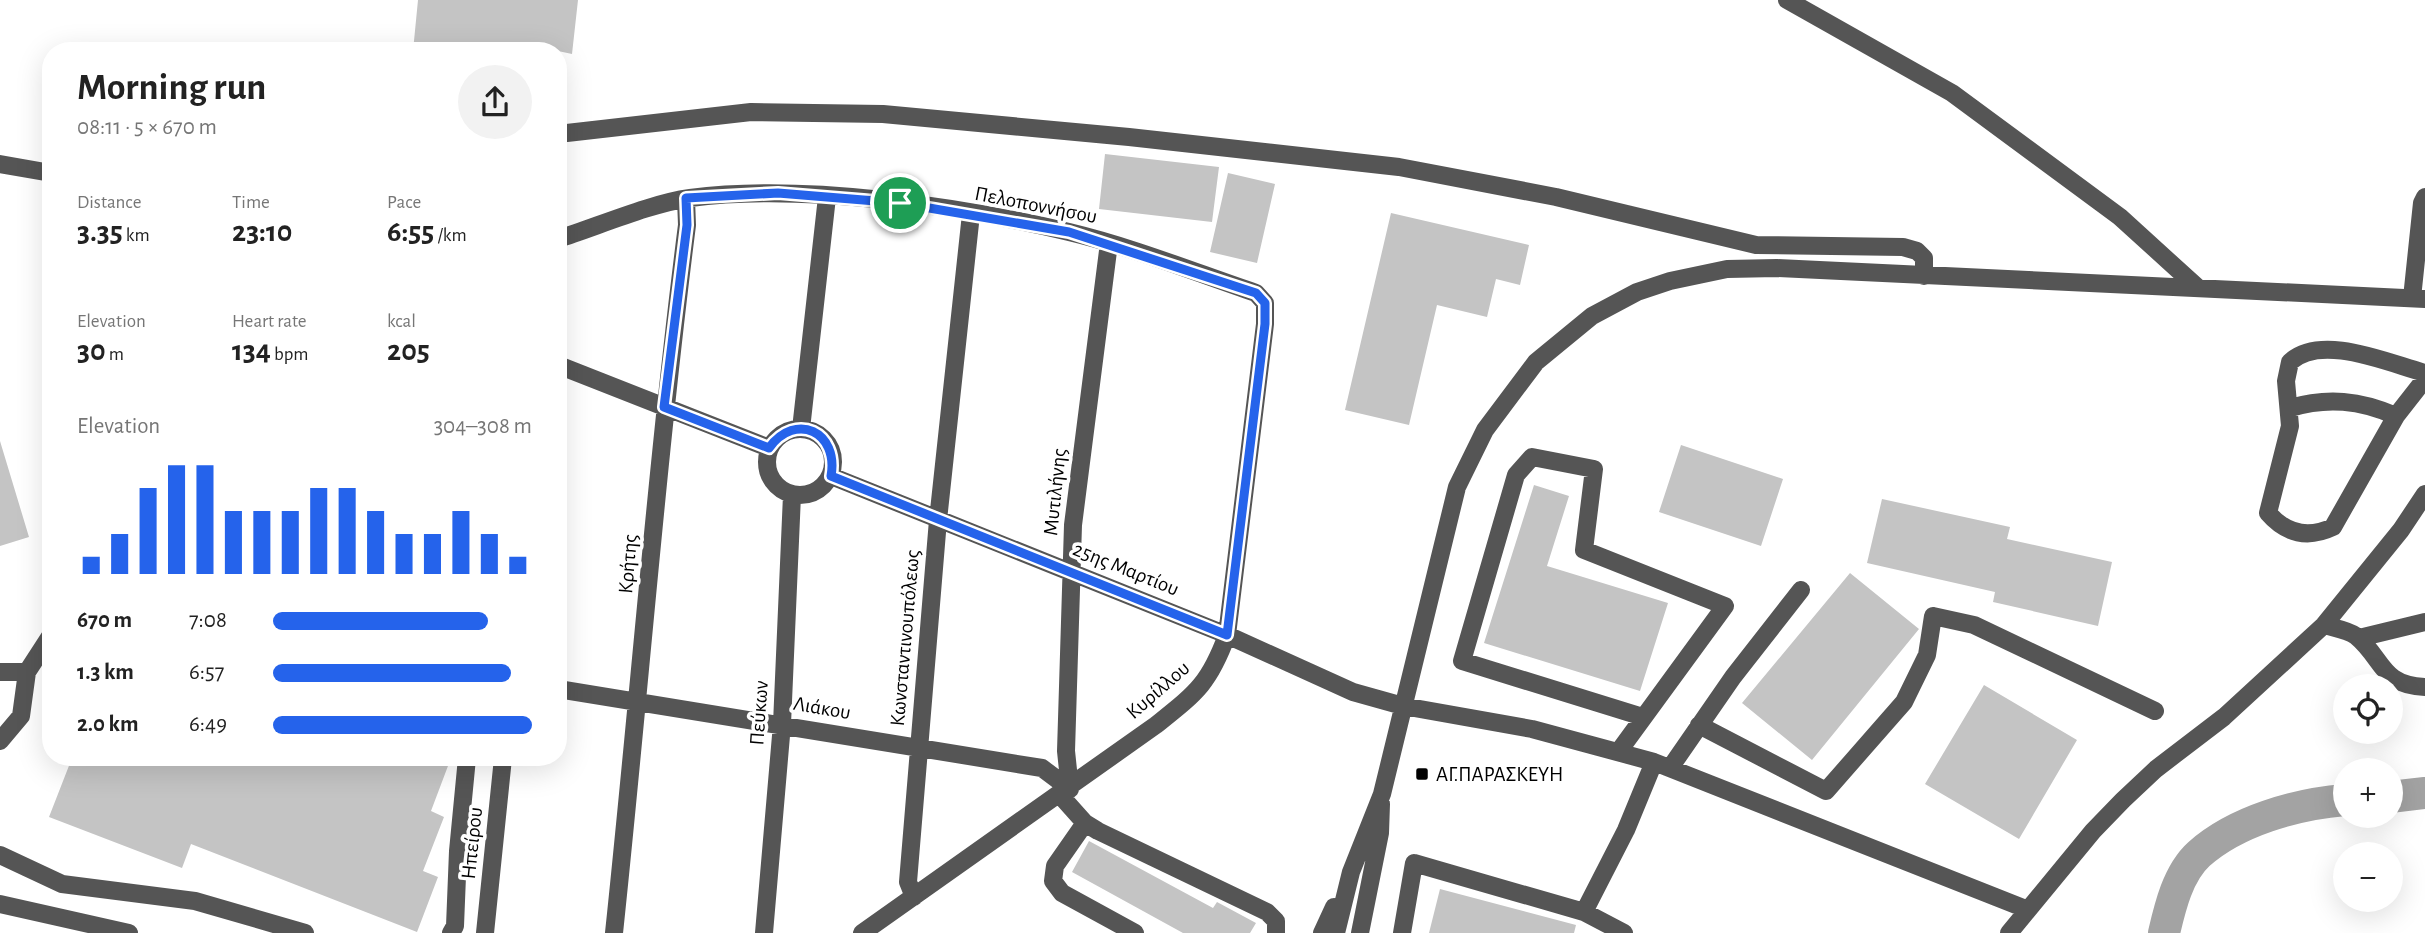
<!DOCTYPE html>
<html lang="en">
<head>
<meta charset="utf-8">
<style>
  :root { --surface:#fff; --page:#f2f2f2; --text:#222; --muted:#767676; --accent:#2563eb }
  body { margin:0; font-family:"Alegreya Sans",sans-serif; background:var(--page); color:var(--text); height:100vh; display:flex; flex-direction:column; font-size:26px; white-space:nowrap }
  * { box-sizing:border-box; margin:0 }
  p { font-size:23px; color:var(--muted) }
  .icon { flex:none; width:38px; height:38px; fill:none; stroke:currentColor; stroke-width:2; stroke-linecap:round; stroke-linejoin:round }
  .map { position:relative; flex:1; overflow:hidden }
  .side { position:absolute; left:42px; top:42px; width:525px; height:724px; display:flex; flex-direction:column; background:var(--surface); border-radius:28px; box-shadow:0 7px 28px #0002 }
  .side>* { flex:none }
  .tools { position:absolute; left:2333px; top:674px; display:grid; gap:14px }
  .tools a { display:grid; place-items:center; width:70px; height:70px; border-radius:50%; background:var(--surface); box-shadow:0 7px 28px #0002; font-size:35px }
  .pin { position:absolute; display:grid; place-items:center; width:60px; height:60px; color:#fff; margin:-30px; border:4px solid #fff; border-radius:50%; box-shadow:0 2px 7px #0007 }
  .round { display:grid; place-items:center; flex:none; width:74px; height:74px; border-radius:37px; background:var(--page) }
  .summary { display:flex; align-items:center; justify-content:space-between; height:119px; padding:0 35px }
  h1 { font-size:38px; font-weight:600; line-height:52px }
  .metrics { display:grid; grid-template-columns:repeat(3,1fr); gap:10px; height:119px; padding:7px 35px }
  .metrics div { display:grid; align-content:center }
  .metrics b { font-size:30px; font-weight:600 }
  .metrics small { font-size:19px; font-weight:400 }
  .metrics p { font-size:19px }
  .chart { height:196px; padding:14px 35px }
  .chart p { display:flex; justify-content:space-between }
  .chart svg { width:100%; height:126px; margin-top:7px; stroke:var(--accent); stroke-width:6 }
  ul { padding:0 35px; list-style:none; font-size:23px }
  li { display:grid; grid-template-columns:112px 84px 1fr; align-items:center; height:52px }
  li i { height:18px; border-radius:9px; background:var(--accent) }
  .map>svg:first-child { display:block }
</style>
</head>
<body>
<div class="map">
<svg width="2425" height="933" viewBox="0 0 2425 933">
  <rect width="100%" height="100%" fill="#fff"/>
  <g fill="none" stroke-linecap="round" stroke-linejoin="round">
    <!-- river -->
    <path stroke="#a3a3a3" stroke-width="32" d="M2390 797 2425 793
      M2164 933C2170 907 2178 873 2199 854 2236 821 2296 804 2345 800"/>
  </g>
  <!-- building -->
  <path fill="#c4c4c4" d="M418 0H578L572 54 558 51H413Z
    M1105 154 1219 167 1212 222 1099 209Z
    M1228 173 1275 184 1257 263 1210 252Z
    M1391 213 1529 245 1520 285 1496 279 1487 317 1437 305 1409 425 1345 410Z
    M0 441 29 537 0 546Z
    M1681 445 1783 479 1761 546 1659 512Z
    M1534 485 1569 496 1547 566 1668 603 1640 691 1484 643Z
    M1882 499 2010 527 2007 539 2112 562 2098 626 1993 602 1995 592 1867 563Z
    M1850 573 1919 629 1812 760 1742 703Z
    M1984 685 2077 740 2019 839 1925 784Z
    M72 758H451L431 811 444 817 423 871 438 877 417 932 191 844 182 868 49 817Z
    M1089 841 1213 908 1217 902 1256 923 1250 933H1183L1072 872Z
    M1440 889 1576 925 1574 933H1429Z"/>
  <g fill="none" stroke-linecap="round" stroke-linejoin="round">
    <!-- minor -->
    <path stroke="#555" stroke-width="18" d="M1787 0 1952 93 2120 217 2197 287
      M558 134 751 112 883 114 1129 137 1399 167 1556 197 1756 245 1903 247 1917 251 1924 258V276
      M0 164 51 173
      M558 239C596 227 652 203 690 198 802 183 959 206 1069 232 1132 247 1194 272 1256 293L1265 303V324L1227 635C1209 684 1196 693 1156 725L862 933
      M2412 298 2422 203 2425 197
      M558 365 769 448
      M2425 373C2388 363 2321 333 2290 362L2286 381 2290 426 2268 513C2286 534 2308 539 2333 527L2396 416 2425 379
      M2290 408C2327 397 2360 400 2396 416
      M767 462a33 33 0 1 1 66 0a33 33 0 1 1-66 0Z
      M801 429 827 197
      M831 476 1227 635 1353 692 1403 706 1532 729 1654 762 2026 909
      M2324 625C2334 628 2348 630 2356 636 2384 659 2380 685 2425 687
      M2359 638 2425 622
      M0 672H27
      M558 689 1042 768 1070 789
      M1699 725 1826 791 1904 702 1927 655 1933 616 1974 625 2155 711
      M0 741 21 716 27 672 51 635
      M1619 751 1725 606 1584 550 1594 469 1532 457 1516 475 1462 661 1643 717
      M1670 768 1733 677 1801 590
      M1070 789 1066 751 1073 525 1109 243
      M1060 795 1085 823 1098 831 1267 912 1276 921V933
      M1085 823 1055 866 1053 881 1062 893 1135 933
      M0 855 62 884 195 901 305 933
      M914 897 908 882 938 520 971 214
      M0 904 129 933
      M1584 912 1626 830 1654 762
      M451 933 455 926 458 851 467 758
      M485 933 503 758
      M614 933C639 697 657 460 687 225L686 199
      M764 933 782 724 792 495
      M1322 933 1334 907
      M1336 933 1351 872 1382 794 1457 487 1485 430 1536 362 1592 316 1637 292 1670 281 1727 269 1777 268 2425 299
      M1360 933 1380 833 1381 804
      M1402 933 1414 863 1584 912 1624 933
      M2009 933 2093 831 2123 800 2156 769 2224 717 2324 625 2401 530 2425 494"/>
  </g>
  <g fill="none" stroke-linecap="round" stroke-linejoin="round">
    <!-- route casing -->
    <g stroke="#fff" stroke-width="14">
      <path id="route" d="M778 193 900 203 1069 232 1256 293 1265 303V324L1227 635 831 476C839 432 796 411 769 448L664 407 687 225 686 198Z"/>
    </g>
    <!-- route -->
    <use href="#route" stroke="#2563eb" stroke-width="9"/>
  </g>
  <!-- markers -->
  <rect fill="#000" stroke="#fff" stroke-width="2.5" x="1415" y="767" width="14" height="14" rx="3.5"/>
  <g text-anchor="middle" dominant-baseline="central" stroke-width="7" stroke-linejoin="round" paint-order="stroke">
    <!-- street labels -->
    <g font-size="21" fill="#000" stroke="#fff">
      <text transform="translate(1036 205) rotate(11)">Πελοποννήσου</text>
      <text transform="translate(1055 492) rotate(-84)">Μυτιλήνης</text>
      <text transform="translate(628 564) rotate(-85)">Κρήτης</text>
      <text transform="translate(1126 569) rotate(22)">25ης Μαρτίου</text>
      <text transform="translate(905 638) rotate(-85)">Κωνσταντινουπόλεως</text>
      <text transform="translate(1158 690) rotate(-41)">Κυρίλλου</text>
      <text transform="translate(822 708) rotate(10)">Λιάκου</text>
      <text transform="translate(759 713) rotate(-86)">Πεύκων</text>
      <text transform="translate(472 843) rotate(-84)">Ηπείρου</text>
    </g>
    <!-- poi labels -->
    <g font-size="21" fill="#000" stroke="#fff" text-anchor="start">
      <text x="1436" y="774">ΑΓ.ΠΑΡΑΣΚΕΥΗ</text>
    </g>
  </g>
</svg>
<div class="tools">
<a><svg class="icon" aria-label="locate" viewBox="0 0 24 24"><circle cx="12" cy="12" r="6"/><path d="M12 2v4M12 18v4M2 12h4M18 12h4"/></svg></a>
<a>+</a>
<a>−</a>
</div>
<div class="pin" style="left:900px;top:203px;background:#1e9e55"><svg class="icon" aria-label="arrive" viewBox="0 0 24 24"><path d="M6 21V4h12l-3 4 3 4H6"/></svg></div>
<section class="side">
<div class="summary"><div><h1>Morning run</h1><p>08:11 · 5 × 670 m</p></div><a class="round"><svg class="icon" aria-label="share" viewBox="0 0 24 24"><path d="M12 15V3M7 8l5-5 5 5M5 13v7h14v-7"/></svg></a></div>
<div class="metrics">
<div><p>Distance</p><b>3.35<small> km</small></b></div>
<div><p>Time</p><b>23:10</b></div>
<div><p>Pace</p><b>6:55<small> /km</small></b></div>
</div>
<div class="metrics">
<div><p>Elevation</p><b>30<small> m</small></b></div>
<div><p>Heart rate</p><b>134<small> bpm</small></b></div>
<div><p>kcal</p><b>205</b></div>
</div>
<div class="chart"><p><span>Elevation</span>304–308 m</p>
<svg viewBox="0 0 160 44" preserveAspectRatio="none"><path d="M5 44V38M15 44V30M25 44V14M35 44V6M45 44V6M55 44V22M65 44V22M75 44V22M85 44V14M95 44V14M105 44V22M115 44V30M125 44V30M135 44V22M145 44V30M155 44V38"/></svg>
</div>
<ul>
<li><b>670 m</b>7:08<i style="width:83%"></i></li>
<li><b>1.3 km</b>6:57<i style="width:92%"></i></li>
<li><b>2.0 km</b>6:49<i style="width:100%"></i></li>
</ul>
</section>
</div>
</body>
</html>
